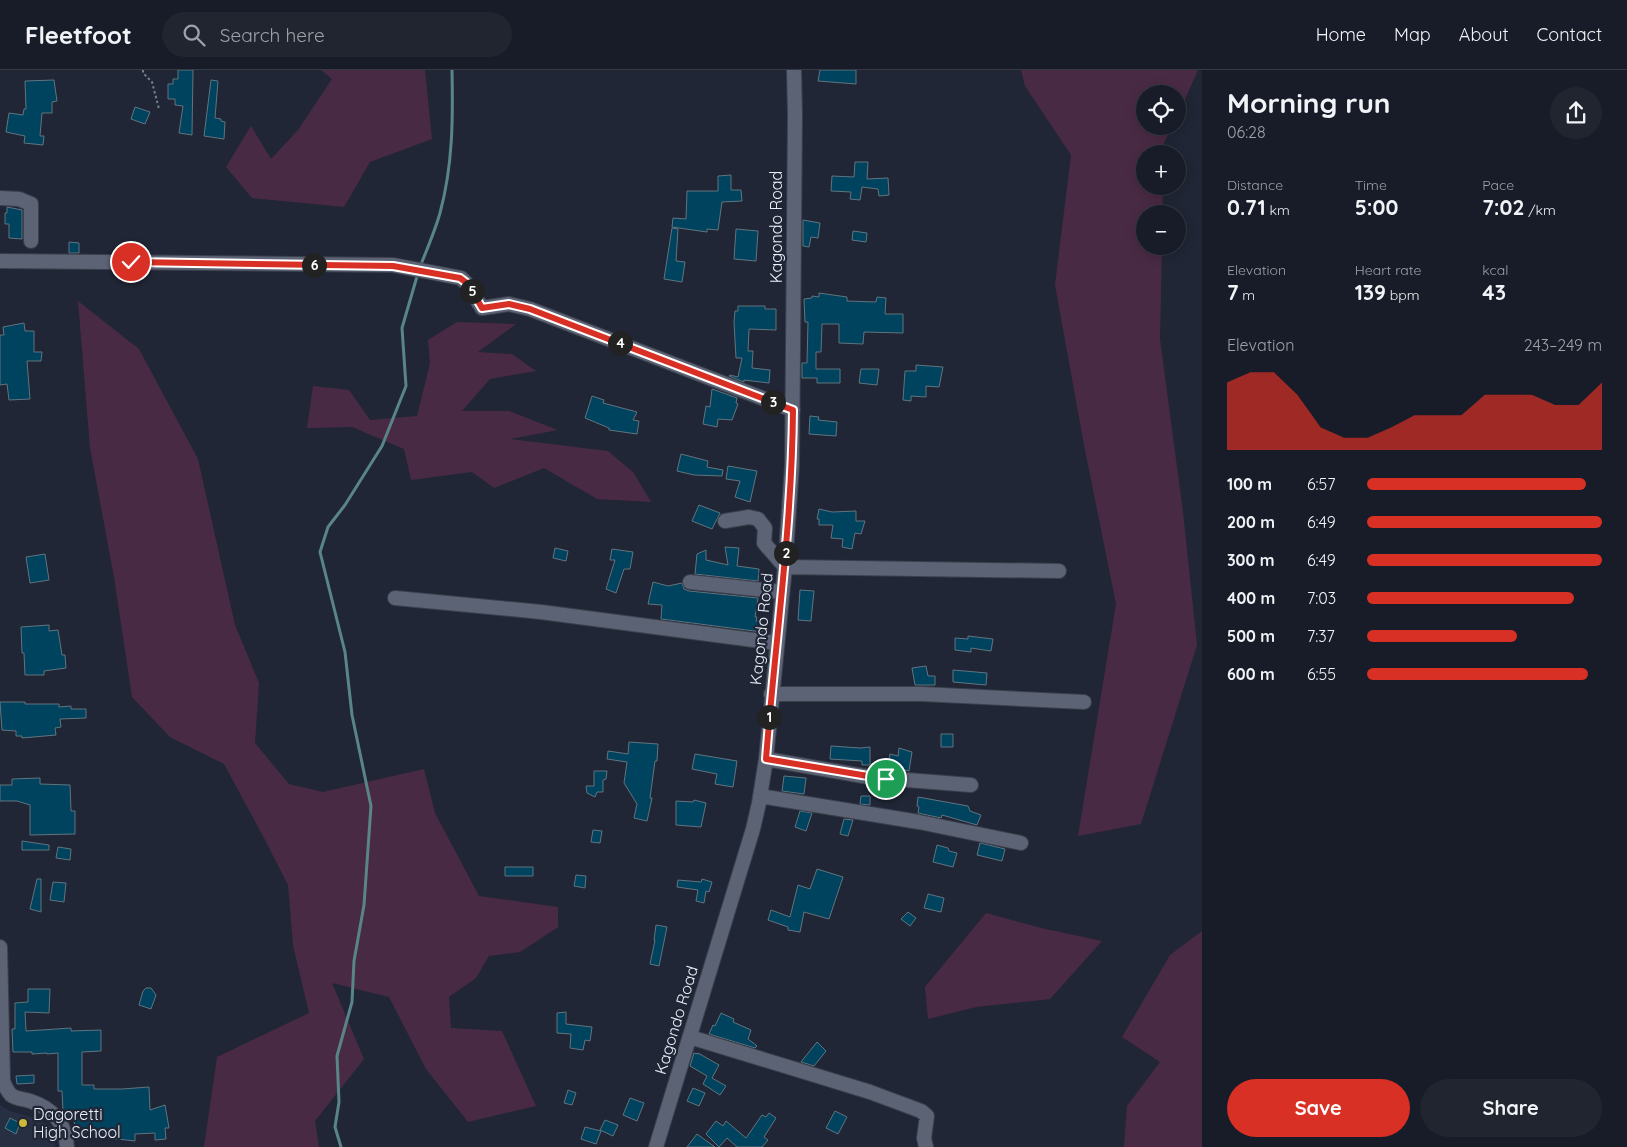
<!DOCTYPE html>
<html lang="en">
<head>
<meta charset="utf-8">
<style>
  :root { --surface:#181c28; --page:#212530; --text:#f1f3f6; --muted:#9fa1a8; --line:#363a45; --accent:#d93025 }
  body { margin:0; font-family:Quicksand,sans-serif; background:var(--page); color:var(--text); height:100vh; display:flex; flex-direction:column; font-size:19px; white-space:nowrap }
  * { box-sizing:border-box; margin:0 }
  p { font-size:16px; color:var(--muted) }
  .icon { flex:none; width:28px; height:28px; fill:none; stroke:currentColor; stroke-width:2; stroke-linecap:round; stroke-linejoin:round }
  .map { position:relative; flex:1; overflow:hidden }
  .panel { display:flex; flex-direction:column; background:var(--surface); width:425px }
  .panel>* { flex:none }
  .fabs { position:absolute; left:1136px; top:15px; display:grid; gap:10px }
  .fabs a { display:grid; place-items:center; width:50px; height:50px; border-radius:50%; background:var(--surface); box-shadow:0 2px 12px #0003,0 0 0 1px var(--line); font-size:25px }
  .pin { position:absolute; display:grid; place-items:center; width:42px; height:42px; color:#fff; margin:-21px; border:2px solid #fff; border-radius:50%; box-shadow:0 1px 5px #0007 }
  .km { position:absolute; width:25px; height:25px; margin:-12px; border-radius:50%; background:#222; color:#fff; font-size:14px; line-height:25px; text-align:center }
  .round { display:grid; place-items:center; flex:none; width:52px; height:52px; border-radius:26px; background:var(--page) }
  .overview { display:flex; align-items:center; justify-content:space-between; height:85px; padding:0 25px }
  h1 { font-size:28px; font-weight:800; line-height:38px }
  .figures { display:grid; grid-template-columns:repeat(3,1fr); gap:8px; height:85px; padding:5px 25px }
  .figures div { display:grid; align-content:center }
  .figures b { font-size:21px; font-weight:800 }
  .figures small { font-size:14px; font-weight:400 }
  .figures p { font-size:14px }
  .chart { height:140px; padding:10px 25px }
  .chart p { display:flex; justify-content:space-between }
  .chart svg { width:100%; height:90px; margin-top:5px; fill:var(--accent); opacity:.7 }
  .cta { display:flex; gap:10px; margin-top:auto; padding:10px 25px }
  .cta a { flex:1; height:58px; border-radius:30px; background:var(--accent); color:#fff; font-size:20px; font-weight:800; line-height:58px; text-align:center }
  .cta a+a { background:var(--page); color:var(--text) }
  ul { padding:0 25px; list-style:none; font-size:16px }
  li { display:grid; grid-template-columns:80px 60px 1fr; align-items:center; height:38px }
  li i { height:12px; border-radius:6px; background:var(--accent) }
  header { display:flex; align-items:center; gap:30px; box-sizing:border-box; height:70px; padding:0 25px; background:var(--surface); border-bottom:1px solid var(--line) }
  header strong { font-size:24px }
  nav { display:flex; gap:28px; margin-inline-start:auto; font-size:18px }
  .search { width:350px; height:45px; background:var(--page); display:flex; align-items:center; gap:12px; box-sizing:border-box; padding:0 18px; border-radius:28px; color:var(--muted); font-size:19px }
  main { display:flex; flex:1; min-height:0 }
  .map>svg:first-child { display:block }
</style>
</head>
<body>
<header>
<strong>Fleetfoot</strong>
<div class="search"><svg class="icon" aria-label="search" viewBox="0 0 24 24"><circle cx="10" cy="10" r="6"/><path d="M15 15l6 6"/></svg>Search here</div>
<nav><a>Home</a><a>Map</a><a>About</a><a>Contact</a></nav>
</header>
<main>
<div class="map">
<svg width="1202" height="1077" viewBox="0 0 1202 1077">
  <rect width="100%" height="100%" fill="#202635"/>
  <!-- built -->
  <path fill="#272f43" d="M0 1035 10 1041 38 1049 53 1058 55 1077H0Z"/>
  <!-- green -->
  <path fill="#492a44" d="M321 0H425L432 69 370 92 344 137 252 128 226 97 251 56 271 89 298 60 332 9Z
    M1021 0H1198L1178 45V24H1145V56H1172L1163 75V84H1145V116H1163L1162 144H1145V176H1162L1160 269 1183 442 1197 575 1141 754 1078 766 1116 534 1084 375 1055 215 1071 85 1025 16Z
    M78 231 139 279 198 389 235 555 259 613 255 673 289 714 323 722 424 699 435 743 479 826 558 837V857L520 882 489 886 476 908 449 927 451 958 502 961 536 1036 468 1052 426 999 389 927 332 913 364 989 315 1051 319 1077H204L217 987 309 943 293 875 288 815 264 768 224 694 170 667 132 627 114 507 90 378Z
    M457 252 516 254 478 282 512 284 536 301 490 309 462 341H509L558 360 510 369 608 381 633 402 651 432 597 429 544 398 494 418 472 402 411 410 404 379 352 357 307 358 313 316 349 320 370 350 417 346 430 293 428 270Z
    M986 843 1041 858 1102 871 1050 929 976 937 928 949 925 917Z
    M1202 861V1077H1124L1127 1036 1160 992 1122 967 1170 885Z"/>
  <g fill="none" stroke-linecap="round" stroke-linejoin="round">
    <!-- stream -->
    <path stroke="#59858a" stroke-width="3" d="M420 197C427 179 435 161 440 143 453 95 453 48 452 0
      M341 1077 335 1057 339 1032 337 986 352 932 354 891 364 835 371 736 352 645 345 582 320 482 328 457 345 435 382 376 406 316 402 258 418 203"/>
  </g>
  <!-- building -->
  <path fill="#00435f" stroke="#61747f" d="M178 0H193L192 65 179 63 183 36 175 35V29H168V14H173V9H178Z
    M820 0H856V14L818 11Z
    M54 10 57 31 52 32V43H42L40 66H44L43 75 24 73 25 66 6 62 9 43 23 45 24 39H26L25 11Z
    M211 10 218 11 215 48 221 49V51L225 52 224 69 204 66Z
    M135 37 150 42 145 54 131 49Z
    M855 92H868L867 109 888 108 889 125 879 126 878 119 862 117 860 130 850 129 851 122 831 121 832 106 854 107Z
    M731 105V120H741L742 131 722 132 718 160 707 159V162L672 157 673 148 686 149 687 121H718V106Z
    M7 137 22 140V169L9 168V154H5V143H7Z
    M803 150 820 153 818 168 811 167 809 177 803 176Z
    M672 158 678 159 676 191 685 192 682 212 664 209Z
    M736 159 758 161 756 191 734 189Z
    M853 161 867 163 866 172 852 170Z
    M69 172 79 173V183H69Z
    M819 223 847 227V231L876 232 877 227 886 228 885 244H903V263L864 262 863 274 839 273V254H822L821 282H816V299H840V313H817V308H802V293H807L808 252H805L804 229 812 228V226L819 227Z
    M738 236H765V239H776V260L749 259 748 281H753L752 298 770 300 769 313 744 310V312L729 306 730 305 738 307 742 288H736L734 252 735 241H738Z
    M24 253 25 261H34V282H42L41 291H27L30 329 9 330 7 314 0 315V265H4L3 257Z
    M916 295 943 297 939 317 926 316V327L911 326V331L903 330 905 301H916Z
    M861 299H879L877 315 859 313Z
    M712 319 737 328 736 333 738 334 732 350 718 349 717 357 703 354 706 336 710 337Z
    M592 326 604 330 603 333 637 342 633 350 639 351 637 364 609 360V358L585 348Z
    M810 346 819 347 818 350 837 352 836 366 809 364Z
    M681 384 708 391 707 397 723 400 722 406 694 405 677 401Z
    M728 396 757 401 750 432 735 427 740 411 726 409Z
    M699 435 720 443 712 459 692 451Z
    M819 439 832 442 856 441V451H865L861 464 855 463 852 479 842 477 843 469 831 468 833 455H819V449H817Z
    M725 477 739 478 737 496 759 499 758 511 695 504 697 484 706 480V490L728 495Z
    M555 478 568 481 566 491 553 488Z
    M612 479 633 482 630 499H624L616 523 606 519 615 490H610Z
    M45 484 49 510 30 513 26 487Z
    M653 512 668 516 682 513 684 519 689 521 758 528 755 547H757L756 551H761L762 562 661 549 662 535 648 534Z
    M800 520 814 521 811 551 798 550Z
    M49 555V561L58 560 62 585H65L66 598 44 601V605H25L24 583H22L21 557Z
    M968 566 993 569 991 581 971 578V582L955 580V568L968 569Z
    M926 596 928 606H935V615H915L912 598Z
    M953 600 987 603 986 615 953 612Z
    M0 632H25V634H59V637L71 636V639H86V648L60 649 61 657 55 658 56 665 22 668V666H16V661L2 660Z
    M941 664H953V677H941Z
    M629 672 658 674 657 691H655L650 728H652L647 751 634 748 637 734 624 713 627 692 607 689 608 681 628 684Z
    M831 676 860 678 870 677V695H862V691L830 689Z
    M899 678 912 682 909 701 888 696 890 684 898 686Z
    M695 684 737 691 733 717 715 714 717 704 692 699Z
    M594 701H607L606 709 603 710V722H597L595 727 587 723 586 716H594Z
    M784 706 806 708 804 724 782 721Z
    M40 708V714L70 715 71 741H75V764L30 765V735L17 731H0V715H12V709Z
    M861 726H870V735L860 734Z
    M918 727 968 736 970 741 981 745 977 755 942 745 941 748 918 743 919 737 917 736Z
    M694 730 706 733 701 757 676 755V731L693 732Z
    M800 741 812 743 806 761 795 757Z
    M844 749 853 750 848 766 840 764Z
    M593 760 602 761 600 773 591 772Z
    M22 771 49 775V780H22Z
    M980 773 1005 779 1002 791 977 785Z
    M937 775 948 778 949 781 957 783 953 797 933 792Z
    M58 777 71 779 70 790 56 788Z
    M505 797H533V806H505Z
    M817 799 843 807 829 849 804 842 800 862 788 860V857L768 850 771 840 790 847 798 815 810 819Z
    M576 805 586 806 585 818 574 816Z
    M37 809H41V842L30 839Z
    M702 809 712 812 709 822 706 821 704 833 696 831 698 820 677 817 678 810 701 812Z
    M53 812 66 813 64 832 50 830Z
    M928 824 944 828 941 842 924 838Z
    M908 842 916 848 910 856 901 849Z
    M656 855 667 857 659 896 650 894 655 870H654Z
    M146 918H151L156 925 151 939 139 935 143 921Z
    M28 919H50L49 943 25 942 26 961 71 958V961L101 960V981L82 982V1015H94V1019H122L149 1017 150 1040 165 1035 169 1058H165L166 1069 155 1070V1063L135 1064V1071L108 1068V1062H75L74 1048H67L63 1041 62 1021H58V983L47 984V983L32 984V982H13L12 959H15V933L28 932Z
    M566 942V954L592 957 590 971 585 970 583 980 570 978 571 964 557 963V943Z
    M721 943 734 949 733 952 751 960 748 969 757 976 755 978 709 964 713 955 715 956Z
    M817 972 826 981 814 996 801 992Z
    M694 983 698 984V983L719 995 712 1008 726 1016 720 1025 703 1014 707 1006 690 996Z
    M34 1005V1013L17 1014 16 1006Z
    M693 1018 705 1023 699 1036 687 1031Z
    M568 1020 576 1023 572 1035 564 1033Z
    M630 1028 644 1033 637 1051 623 1045Z
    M835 1041 847 1047 838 1064 826 1058Z
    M769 1043 776 1048 764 1067 768 1070 762 1077H737L727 1068 719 1077 706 1064 716 1051 723 1056 726 1051 746 1068 762 1045 766 1047Z
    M10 1048 20 1053 16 1064 5 1058Z
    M605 1050 618 1055 613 1066 600 1060Z
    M585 1057 601 1061 596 1074 581 1069Z
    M697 1064 715 1077H687Z"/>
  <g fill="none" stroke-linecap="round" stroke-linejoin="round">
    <!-- minor casing -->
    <g stroke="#3b404d" stroke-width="16">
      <path id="minor" d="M0 128 19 129 31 134V171
        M0 191 393 195 461 208 467 214 482 238 509 234 530 239 793 340
        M725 451 749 447 758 449 765 458 764 473 785 497 1059 501
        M690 512 782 522
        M395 528 541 542 776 573
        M771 624H922L1084 632
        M766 689 869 707 971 715
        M760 726 919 752 1021 773
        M0 877 3 1011C5 1016 7 1021 11 1025 16 1029 24 1029 30 1031 52 1038 66 1053 67 1077
        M690 967 870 1022 921 1041 927 1046 924 1068 926 1077
        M656 1077 753 759 759 733 766 689 785 497 792 396 795 45 794 0"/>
    </g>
    <!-- path -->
    <path stroke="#797e8b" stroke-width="2" stroke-dasharray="2.5 2.5" stroke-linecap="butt" d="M143 0V3L152 12 159 39"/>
    <!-- minor -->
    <use href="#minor" stroke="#5c6375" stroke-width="14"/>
  </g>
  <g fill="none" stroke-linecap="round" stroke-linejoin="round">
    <!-- route casing -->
    <g stroke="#fff" stroke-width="10">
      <path id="route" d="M131 192 393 196 460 208 468 214 482 238 509 234 530 239 793 340C792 457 775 573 766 689L886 709"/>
    </g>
    <!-- route -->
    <use href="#route" stroke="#d93025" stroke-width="6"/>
  </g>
  <!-- markers -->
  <circle fill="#cbba39" stroke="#202635" stroke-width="2" cx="23" cy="1053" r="5"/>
  <g text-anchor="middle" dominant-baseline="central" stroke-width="4.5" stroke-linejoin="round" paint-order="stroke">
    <!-- street labels -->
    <g font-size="16" fill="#eaeff9" stroke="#202635">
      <text transform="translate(776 157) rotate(-90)">Kagondo Road</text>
      <text transform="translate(761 559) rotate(-84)">Kagondo Road</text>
      <text transform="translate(676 950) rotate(-73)">Kagondo Road</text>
    </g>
    <!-- poi labels -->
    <g font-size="16" fill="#eaeff9" stroke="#202635" text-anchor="start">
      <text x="33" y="1044">Dagoretti<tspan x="33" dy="18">High School</tspan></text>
    </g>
  </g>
</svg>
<div class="fabs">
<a><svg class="icon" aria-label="locate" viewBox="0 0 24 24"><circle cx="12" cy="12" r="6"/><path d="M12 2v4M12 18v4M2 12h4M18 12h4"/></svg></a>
<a>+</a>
<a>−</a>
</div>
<div class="pin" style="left:886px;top:709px;background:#1e9e55"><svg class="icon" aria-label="arrive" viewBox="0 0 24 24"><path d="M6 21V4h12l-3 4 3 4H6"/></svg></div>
<div class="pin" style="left:131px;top:192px;background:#d93025"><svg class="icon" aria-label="check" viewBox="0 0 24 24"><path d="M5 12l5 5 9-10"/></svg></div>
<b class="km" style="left:769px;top:647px">1</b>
<b class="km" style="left:786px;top:483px">2</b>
<b class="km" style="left:773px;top:332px">3</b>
<b class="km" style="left:620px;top:273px">4</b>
<b class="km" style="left:472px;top:221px">5</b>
<b class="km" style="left:314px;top:195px">6</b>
</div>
<section class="panel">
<div class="overview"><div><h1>Morning run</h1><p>06:28</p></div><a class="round"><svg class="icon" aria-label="share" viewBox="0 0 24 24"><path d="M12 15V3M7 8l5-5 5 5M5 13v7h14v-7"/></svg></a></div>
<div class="figures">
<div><p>Distance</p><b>0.71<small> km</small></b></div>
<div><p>Time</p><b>5:00</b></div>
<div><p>Pace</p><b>7:02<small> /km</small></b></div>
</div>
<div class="figures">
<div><p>Elevation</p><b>7<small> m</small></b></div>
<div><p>Heart rate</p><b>139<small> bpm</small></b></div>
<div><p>kcal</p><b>43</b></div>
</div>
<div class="chart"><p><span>Elevation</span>243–249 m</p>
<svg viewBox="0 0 160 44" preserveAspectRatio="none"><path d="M0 44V11L10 6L20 6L30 17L40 33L50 38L60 38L70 33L80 27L90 27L100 27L110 17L120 17L130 17L140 22L150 22L160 11V44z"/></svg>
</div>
<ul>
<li><b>100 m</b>6:57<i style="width:93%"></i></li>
<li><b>200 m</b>6:49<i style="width:100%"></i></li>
<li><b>300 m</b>6:49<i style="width:100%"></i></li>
<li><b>400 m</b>7:03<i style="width:88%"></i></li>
<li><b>500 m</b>7:37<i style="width:64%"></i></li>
<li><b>600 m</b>6:55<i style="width:94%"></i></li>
</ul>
<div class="cta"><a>Save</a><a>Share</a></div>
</section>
</main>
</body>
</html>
